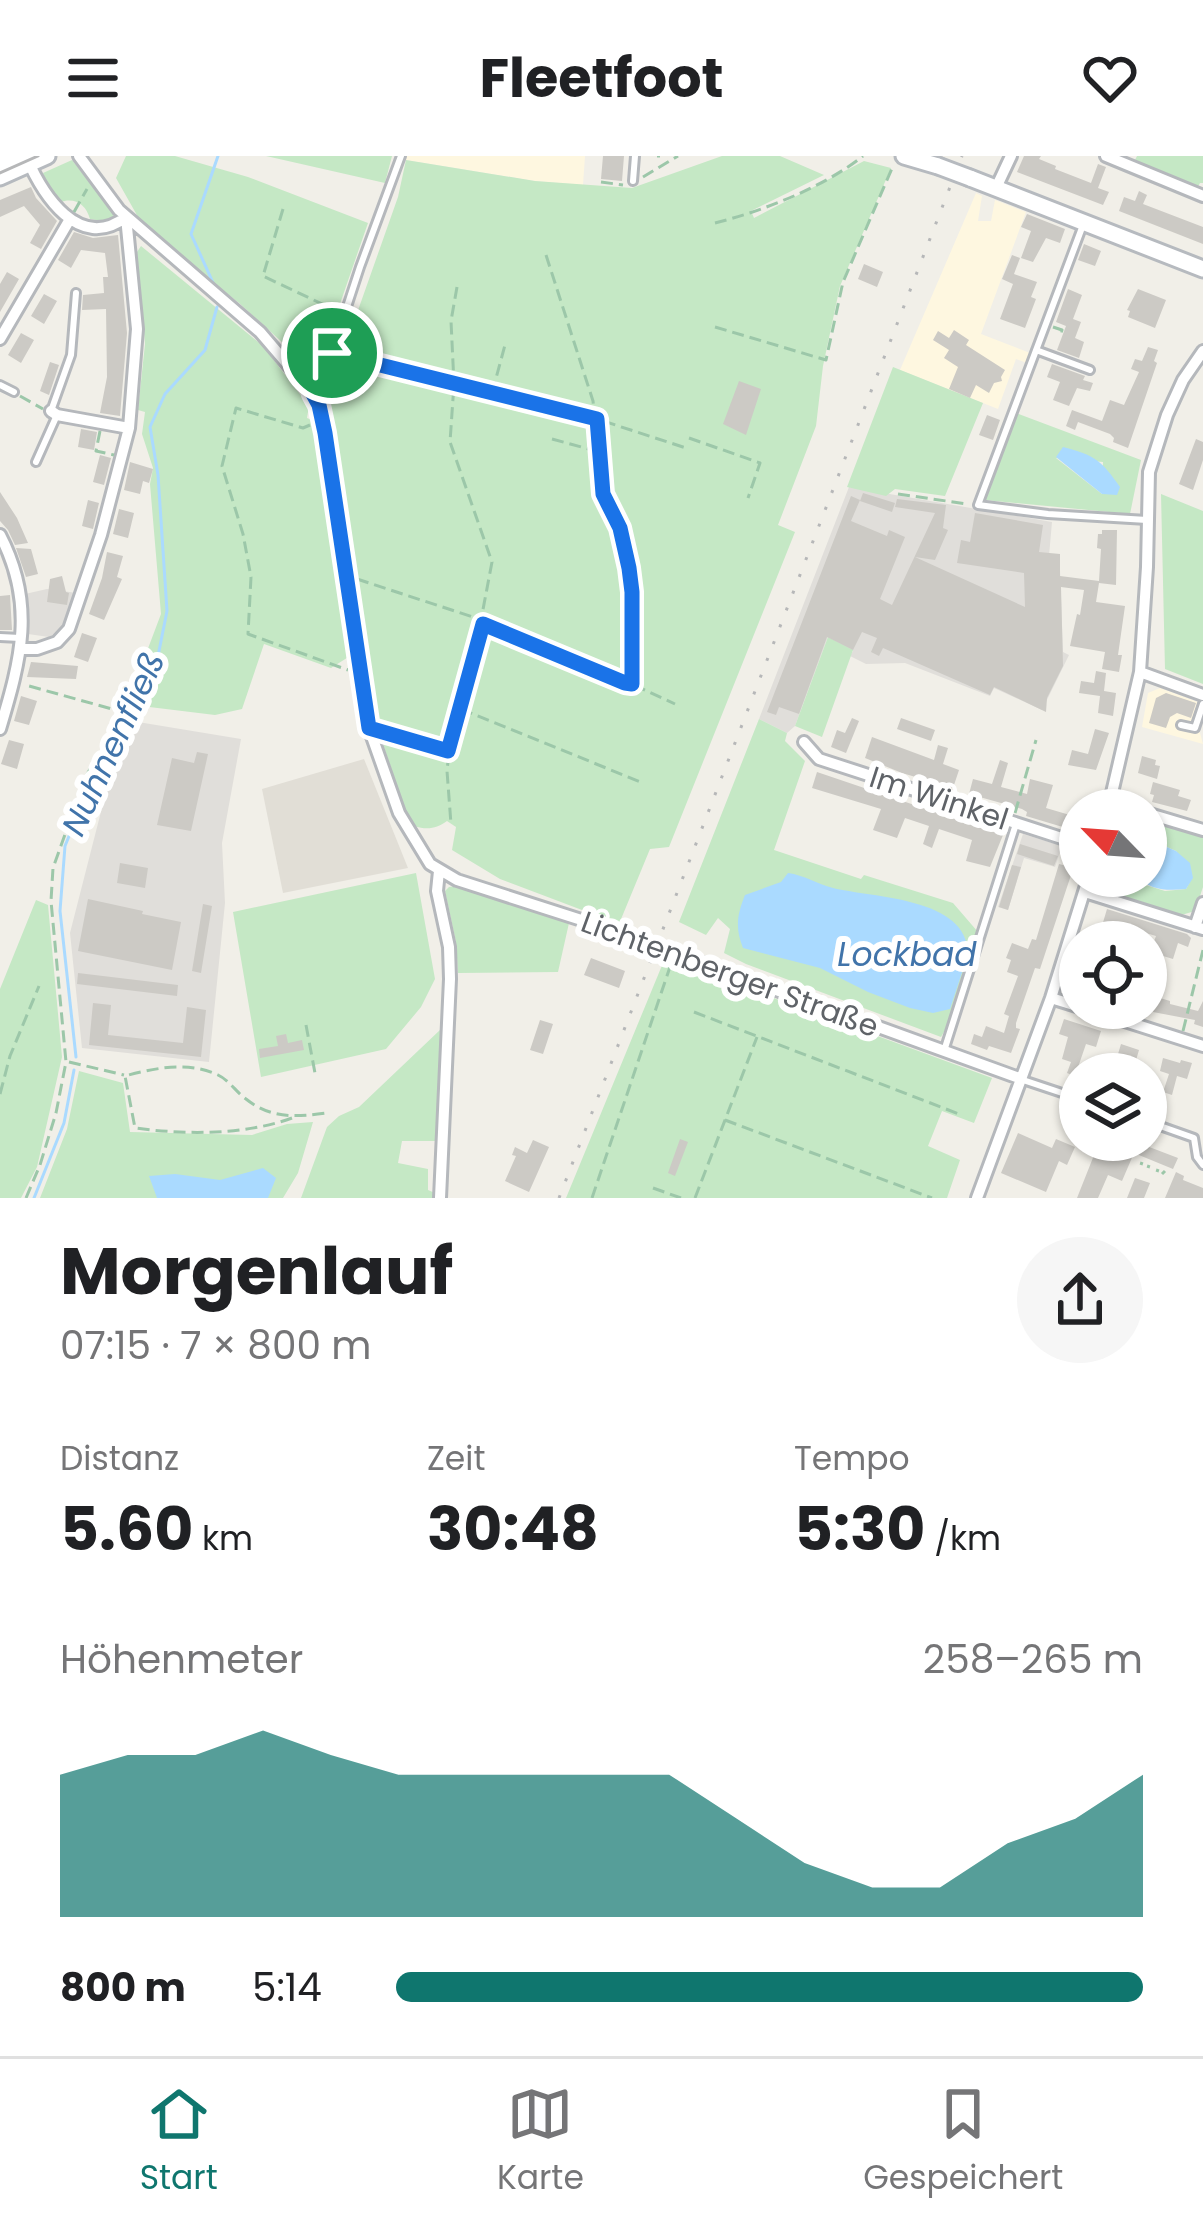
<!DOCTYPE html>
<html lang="de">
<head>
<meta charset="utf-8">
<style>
  :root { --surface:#fff; --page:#f6f6f6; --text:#202124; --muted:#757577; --line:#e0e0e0; --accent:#0f766e }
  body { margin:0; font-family:Poppins,sans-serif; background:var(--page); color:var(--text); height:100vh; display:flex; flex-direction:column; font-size:45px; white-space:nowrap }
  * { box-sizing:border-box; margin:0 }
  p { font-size:39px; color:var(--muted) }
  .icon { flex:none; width:66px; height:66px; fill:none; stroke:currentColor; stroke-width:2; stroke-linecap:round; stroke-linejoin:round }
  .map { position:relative; height:1042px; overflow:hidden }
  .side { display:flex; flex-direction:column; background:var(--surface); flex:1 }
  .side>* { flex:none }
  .needle { width:78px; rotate:295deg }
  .tools { position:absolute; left:1059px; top:633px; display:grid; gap:24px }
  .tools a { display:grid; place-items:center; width:108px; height:108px; border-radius:50%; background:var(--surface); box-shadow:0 3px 9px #0004; font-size:60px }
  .pin { position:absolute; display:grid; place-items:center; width:102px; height:102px; color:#fff; margin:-51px; border:6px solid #fff; border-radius:50%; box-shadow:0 3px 12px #0007 }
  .round { display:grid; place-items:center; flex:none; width:126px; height:126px; border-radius:63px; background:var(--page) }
  .overview { display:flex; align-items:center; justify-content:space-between; height:204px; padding:0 60px }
  h1 { font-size:66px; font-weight:700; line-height:90px }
  .metrics { display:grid; grid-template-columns:repeat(3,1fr); gap:18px; height:204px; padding:12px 60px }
  .metrics div { display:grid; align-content:center }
  .metrics b { font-size:60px; font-weight:700 }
  .metrics small { font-size:33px; font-weight:400 }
  .metrics p { font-size:33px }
  .chart { height:336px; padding:24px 60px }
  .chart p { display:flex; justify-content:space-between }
  .chart svg { width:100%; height:216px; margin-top:12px; fill:var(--accent); opacity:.7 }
  ul { padding:0 60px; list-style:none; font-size:39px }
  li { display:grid; grid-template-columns:192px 144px 1fr; align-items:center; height:90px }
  li i { height:30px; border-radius:15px; background:var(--accent) }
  header { display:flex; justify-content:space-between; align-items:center; height:156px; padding:0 60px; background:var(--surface); font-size:54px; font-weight:700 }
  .tabs { display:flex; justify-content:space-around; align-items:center; height:168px; border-top:3px solid var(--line); background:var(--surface); font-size:33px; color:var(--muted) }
  .tabs a { display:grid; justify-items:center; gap:6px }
  .tabs .on { color:var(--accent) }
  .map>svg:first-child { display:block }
</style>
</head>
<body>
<header><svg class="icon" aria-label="menu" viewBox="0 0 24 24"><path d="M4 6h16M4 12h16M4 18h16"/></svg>Fleetfoot<svg class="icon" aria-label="heart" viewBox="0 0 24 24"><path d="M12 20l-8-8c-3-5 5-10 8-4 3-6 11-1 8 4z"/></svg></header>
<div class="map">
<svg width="1203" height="1042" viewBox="0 0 1203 1042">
  <rect width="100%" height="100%" fill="#f1efe8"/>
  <!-- commercial -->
  <path fill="#fef7e0" d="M407 0H585L583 29 535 25 406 4Z
    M976 37 982 40 978 65H991L995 44 1026 56 981 178 1030 197 1027 207 1016 203 998 253 900 214Z
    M1160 532 1203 548 1199 573 1203 588 1142 571 1148 537Z"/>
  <!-- industrial -->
  <path fill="#e0deda" d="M849 331 1052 366 1048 411 1060 414 1063 496 1069 499 1042 554 994 532 990 540 905 507 866 508 850 500 853 495 828 481 795 570 787 577 759 563Z
    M47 433 77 437 65 471 49 481 28 478 25 438Z
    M138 566 241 583 222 687 225 747 209 906 82 892 70 777 117 593Z
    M1023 678 1062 690 1055 711 1024 702 1008 754 998 751Z"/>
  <!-- education -->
  <path fill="#e1ded6" d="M364 603 408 712 283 737 262 633Z"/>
  <!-- green -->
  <path fill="#c5e8c5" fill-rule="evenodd" d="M126 0H175L248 21 368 67 316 217 239 147 156 82 138 61 116 22Z
    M266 0H392L385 27Z
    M722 0H780L824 19 751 55 754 62 864 5 891 12 840 130 823 210 816 270 778 369 795 376 669 691 650 693 619 768 500 723 452 694 456 671 447 665C436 673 427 674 414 670L406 657 377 570 328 251 334 246 332 228 398 41 406 4 535 25 632 32Z
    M1137 0H1203V27H1200L1196 34 1133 8Z
    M72 4 113 57V61L109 66 90 63C86 48 75 41 60 46L49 34 43 17Z
    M141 90 263 190 309 250 307 262 317 266 350 500 331 512 264 488 242 553 215 559 133 549 149 516 141 511 161 458 150 328 153 312 142 278 145 256 138 254 145 188 137 96Z
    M893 211 983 247 945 340 895 333 886 340 847 331Z
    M1016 257 1141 304 1130 358 985 344ZM1056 302 1103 306 1102 338Z
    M1161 338 1203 355V528L1165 513Z
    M828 481 853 494 822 581 795 570Z
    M759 563 787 577 785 585 805 605 774 694 861 723 864 719 953 747 978 776 948 869 941 881 746 808 724 797 730 773 718 762 706 779 679 766Z
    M1146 662 1203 679V731L1195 755 1178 760 1100 735 1104 720H1135L1146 729 1165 735 1186 733 1192 722 1176 695 1146 682Z
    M416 717 435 823 421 851 386 893 261 921 233 756Z
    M456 730 569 767 558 816 458 817 456 786 445 735 449 731Z
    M36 744 48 749 62 901 37 1011 21 1042H0V833Z
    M663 807 722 823 992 922 974 967 942 955 928 990 960 1004 947 1042H566Z
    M440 874 445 876 435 985H402L398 1007 428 1013V1034L435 1037V1042H301L327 971 339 960 359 951Z
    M79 915 123 927 130 976 252 979 287 968 313 966 298 1017 283 1042H40L67 973Z"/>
  <!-- water -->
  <path fill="#aadaff" d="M1063 291C1095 299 1102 305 1120 331L1117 339 1102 338 1056 301Z
    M1146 682 1176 695 1190 707 1193 722 1186 733C1165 735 1151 734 1135 720H1146Z
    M788 717C804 719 817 728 833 732 873 742 968 741 968 798L950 853 933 857 910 852 868 836 820 812 743 792C735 772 737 759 745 739L781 726Z
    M263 1012 276 1022 268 1042H157L149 1020 175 1018 220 1024Z"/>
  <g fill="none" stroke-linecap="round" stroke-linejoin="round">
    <!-- stream -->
    <path stroke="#aadaff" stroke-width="3" d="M215 131 191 78 218 0
      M76 901 60 755 65 690 91 626 137 549 156 510 167 455 158 319 150 271 165 238 205 194 217 151
      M34 1042 64 967 74 914"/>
  </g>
  <!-- building -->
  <path fill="#cccac5" d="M603 0H624L622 25 601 23Z
    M1024 0H1041L1039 3 1056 10 1055 13 1091 27 1098 8 1106 11 1098 32 1109 36 1103 49 1017 16Z
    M31 31 36 42 57 65 41 93 30 87 40 69 24 50 0 61V44Z
    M1139 35 1147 39 1143 48 1203 71V88L1119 55 1124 41 1135 45Z
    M1027 58 1065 73 1060 87 1046 82 1033 106 1021 102 1031 75 1021 71Z
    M74 76 93 82 118 79 127 177 120 260 100 257 107 221 106 153 82 154 83 139 104 137 103 121H108L105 97 81 94 71 112 58 104Z
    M1084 88 1101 95 1095 110 1078 104Z
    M1012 99 1020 102 1014 118 1037 126 1031 141 1036 143 1025 172 1000 163 1013 128 1002 123Z
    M864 108 883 116 877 131 858 123Z
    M7 116 19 123 0 156V128Z
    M1068 133 1082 139 1073 163 1081 166 1075 182 1084 186 1079 202 1057 194 1066 170 1056 166Z
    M1138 133 1166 144 1155 172 1128 161 1130 155 1127 154Z
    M44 138 57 145 44 168 31 160Z
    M954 174 969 184 966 189 1005 214 1001 221 1002 225 994 227 989 237 976 229 970 242 949 233 958 211 944 202 949 194 933 184 938 175 949 182Z
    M21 177 34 184 21 207 8 199Z
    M1148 191 1158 194 1154 205 1157 207 1128 292 1113 286 1114 282 1110 278 1078 266 1075 274 1066 270 1072 254 1102 265 1110 244 1124 249 1139 216 1131 213 1135 203 1142 205Z
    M50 206 59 209 49 239 40 235Z
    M1052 208 1085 220 1083 224 1093 227 1090 235 1077 232 1069 250 1053 244 1060 226 1047 221Z
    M739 225 761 233 746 279 723 268Z
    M987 259 1000 264 993 284 979 279Z
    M81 273 97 276 94 294 78 291Z
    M1196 283 1203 286V304L1193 334 1179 328Z
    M100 299 111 302 104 329 93 326Z
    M130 306 153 313 149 327 143 325 140 338 124 334Z
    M0 336 17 362 28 387 15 389 8 374 0 365Z
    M863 337 895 347 892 356 860 345Z
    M851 340 860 344 851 365 887 380 889 374 905 381 880 443 892 449 935 357 895 351 897 343 946 349 943 372 948 374 935 404 915 401 1025 451 1024 417 957 407 961 384 970 386 975 357 1043 369 1039 396 1060 398V420L1099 425 1101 393 1097 392 1098 378H1102V374H1117L1116 429 1099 427 1096 446 1125 450 1118 499H1122L1119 516 1102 513 1105 496 1070 490 1077 458 1080 459 1084 434 1061 431 1063 510 1047 542 1046 556 994 531 990 539 883 492 879 500 871 496 877 482 862 476 853 494 827 481 799 558 779 551 776 559 767 556Z
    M88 344 99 347 93 373 82 370Z
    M119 353 134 357 128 382 113 378Z
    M16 392 31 393 38 418 26 421Z
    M107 396 123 400 117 421 122 423 104 464 89 458 102 422Z
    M62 420 66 436 69 437 67 449 47 446 50 423Z
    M10 439 12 474H0V440Z
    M82 477 97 482 88 506 74 501Z
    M31 506 78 510 76 523 27 521Z
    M1096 515 1106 517 1104 535 1116 537 1113 560 1098 557 1100 540 1079 537 1081 525 1094 527Z
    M1166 537 1196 547 1191 562 1177 557 1170 561 1166 572 1149 567 1156 542Z
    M21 540 37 545 29 569 14 565Z
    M852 562 859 565 846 597 831 591 837 574 845 577Z
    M901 562 935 574 931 585 897 573Z
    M1095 573 1109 577 1096 614 1068 609 1072 594 1088 598Z
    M872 581 934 604 938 589 948 592 943 608 959 614 953 632 902 617 865 602Z
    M9 584 24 588 17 613 1 608Z
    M197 596 208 598 191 675 157 669 172 602 194 607Z
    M1142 600 1156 604 1155 609 1160 610 1157 623 1138 617Z
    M1000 604 1008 607 1001 631 1027 638 1030 623 1053 629 1046 652 1080 662 1076 675 1026 660 1027 656 1022 653 969 638 973 623 992 628Z
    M817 616 1003 679 990 711 966 705 972 684 939 673 932 692 923 688 929 670 905 662 897 682 873 674 881 653 812 632Z
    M1153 626 1180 634 1178 640 1191 644 1187 655 1152 646 1154 639 1150 638Z
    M1020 688 1058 700 1054 710 1017 698Z
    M120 707 148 712 145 732 117 727Z
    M1059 708 1071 711 1069 718 1071 719 1040 813 1035 812 1016 867V872L1020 873 1011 897 989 890 987 894 971 888 974 878 982 881 986 870 1004 877 1009 860 1004 858 1018 820 1007 816 1011 804 1006 802 1012 787 1028 793 1032 783 1036 784Z
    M1012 709 1021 711 1008 754 999 751Z
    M88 743 143 755 142 758 181 766 172 814 78 795Z
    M203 748 212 750 201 817 192 815Z
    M1107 753 1187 778 1191 782 1188 791 1178 787 1173 803 1150 796 1156 780 1112 767 1107 782 1099 780Z
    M591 802 625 815 619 832 584 819Z
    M78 817 178 829 177 840 77 828Z
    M1157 841 1170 845V848L1198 855 1203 845V871L1194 868 1195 864 1153 856Z
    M93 847 111 849 108 879 183 887 187 851 206 854 201 901 89 889Z
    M1064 863 1101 875 1096 891 1086 888 1075 920 1067 917 1071 906 1062 903 1068 881 1059 878Z
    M540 864 553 868 543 898 530 894Z
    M286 878 288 887 302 884 304 894 260 902 259 893 278 890 276 880Z
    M1121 888 1139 894 1132 918H1112Z
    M1163 902 1180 907 1181 904 1192 907 1187 923 1177 920 1172 939 1163 936 1169 918 1160 915Z
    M1018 977 1052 992 1056 983 1075 991 1067 1009 1059 1005 1046 1036 1001 1017Z
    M680 983 688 986 675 1020 668 1017Z
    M533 984 549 991 529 1036 505 1025 516 1000 512 999 515 991 527 997Z
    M1100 984H1131L1178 1002 1173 1013 1134 997 1122 1025 1108 1019 1098 1042H1077Z
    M1176 1016 1184 1020 1183 1024 1203 1032V1042H1165Z
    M1135 1022 1150 1027 1144 1042H1127Z"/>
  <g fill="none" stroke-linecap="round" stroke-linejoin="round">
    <!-- lane casing -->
    <g stroke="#b5b8bc" stroke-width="12">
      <path id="lane" d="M633 25 635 0
        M1083 69 978 349 1048 358 1147 364
        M1036 194 1090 214
        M0 229 14 236
        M313 238 324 221 360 111 401 0
        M51 255 71 199 76 137
        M36 306 57 259
        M0 481 20 482
        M1181 569 1195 572 1203 548
        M944 895 1016 668
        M1023 924 1080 943
        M1146 965 1194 982 1197 1001 1203 1009"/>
    </g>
    <!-- street casing -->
    <g stroke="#b5b8bc" stroke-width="16">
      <path id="street" d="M26 0C42 38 79 97 126 61
        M79 0 119 54 260 176 313 238 319 249 369 572 399 657 430 708 457 724 597 769 1019 922
        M1106 0 1203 40
        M996 32 1011 0
        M0 183 70 63
        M51 255 57 259 129 272
        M0 379C36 448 21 503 0 573
        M22 493H37L57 486 69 473 101 379 129 272 137 173 126 61
        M1140 516 1203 539
        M804 586 819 603 1080 688
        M1111 646 1136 654
        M1108 654 1140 516 1147 411 1149 316 1167 259 1183 224 1203 195
        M1146 657 1203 674
        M439 715 437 735 449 791 450 823 440 1042
        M1085 736 1203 773
        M1195 771 1203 747
        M1051 842 1080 851
        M1084 852 1203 890
        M977 1042 1051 842 1089 720"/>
    </g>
    <!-- secondary casing -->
    <g stroke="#b6babf" stroke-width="21">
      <path id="secondary" d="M904 0 938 10
        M0 8 17 0
        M0 21 47 0
        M970 22 1203 113"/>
    </g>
    <!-- path -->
    <path stroke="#9cc7a9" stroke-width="3" stroke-dasharray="12 6" stroke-linecap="butt" d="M657 0H660
      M643 21 678 0
      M601 26 623 29
      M283 53 263 120 339 156
      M74 56 87 33
      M715 67C763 55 824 31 863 0
      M546 99 593 245 603 338 620 372 623 384 632 436V528
      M457 131 451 165 454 228 597 263 686 292
      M715 171 826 204 843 126 893 10
      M1053 171 1062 174 1060 180
      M337 198 454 228 450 286 492 406 481 464 483 468 450 586 447 615 451 668
      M492 237 505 189
      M20 240 43 253
      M310 269 303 272 236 252 222 310 243 378 251 421 248 478 348 514
      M100 275 96 295 114 299
      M689 282 760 307 748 342
      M552 283 596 295
      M898 338 967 348
      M357 423 479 463
      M484 468 632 528 675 548
      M461 553 643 627
      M381 575 447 595
      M1015 657 1036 584
      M694 856 959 958
      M306 869 315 917
      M1183 875 1203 794
      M69 906 124 919
      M0 938 10 900 39 830
      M292 962C245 979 186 979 135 972L125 920C154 912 189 905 218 919 229 924 236 936 246 943 271 963 296 961 326 957
      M725 964 932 1042
      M1097 991 1098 988
      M1105 994 1106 992
      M1112 997 1113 995
      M1120 1001 1122 997
      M1141 1009 1142 1006
      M1148 1012 1149 1009
      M1157 1016 1158 1013
      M1162 1018 1165 1015
      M653 1032 681 1042
      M26 1042 40 1009 56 957 66 906 51 745 53 712 86 620 123 556 29 530
      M592 1042 672 805
      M695 1042 757 881"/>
    <!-- lane -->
    <use href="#lane" stroke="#fff" stroke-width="6"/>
    <!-- street -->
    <use href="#street" stroke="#fff" stroke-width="10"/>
    <!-- secondary -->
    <use href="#secondary" stroke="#fff" stroke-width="15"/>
    <!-- tram -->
    <path stroke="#b6b7b8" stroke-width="3" d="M0 17 38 0"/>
    <!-- rail -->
    <path stroke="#b6b7b8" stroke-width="3" stroke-dasharray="3 15" stroke-linecap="butt" d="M559 1042 962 0"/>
    <!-- secondary-bridge casing -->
    <g stroke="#b6babf" stroke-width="21" stroke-linecap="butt">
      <path id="secondary-bridge" d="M938 10 970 22"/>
    </g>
    <!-- secondary-bridge -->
    <use href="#secondary-bridge" stroke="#fff" stroke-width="15"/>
  </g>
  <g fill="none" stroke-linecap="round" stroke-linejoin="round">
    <!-- route casing -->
    <g stroke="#fff" stroke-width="24">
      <path id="route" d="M332 197 597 263 603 338 620 372 629 412 632 436V528L625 527 483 468 448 595 369 572 325 277 319 249 313 238 324 221Z"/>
    </g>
    <!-- route -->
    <use href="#route" stroke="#1a73e8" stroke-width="15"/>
  </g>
  <g text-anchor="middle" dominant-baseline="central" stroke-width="12" stroke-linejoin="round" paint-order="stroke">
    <!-- street labels -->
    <g font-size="30" fill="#5f6368" stroke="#fff">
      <text transform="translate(939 642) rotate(18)">Im Winkel</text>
      <text transform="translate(730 818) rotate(20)">Lichtenberger Straße</text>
    </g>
    <!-- water labels -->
    <g font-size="33" font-style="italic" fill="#4174aa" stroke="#fff">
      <text transform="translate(113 588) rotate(-65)">Nuhnenfließ</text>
      <text x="907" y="798">Lockbad</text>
    </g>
  </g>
</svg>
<div class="tools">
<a><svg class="needle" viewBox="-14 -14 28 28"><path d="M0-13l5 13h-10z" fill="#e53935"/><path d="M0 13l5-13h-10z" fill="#757577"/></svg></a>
<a><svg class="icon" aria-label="locate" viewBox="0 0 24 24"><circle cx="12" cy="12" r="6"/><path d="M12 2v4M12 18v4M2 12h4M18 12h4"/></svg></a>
<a><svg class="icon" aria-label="layers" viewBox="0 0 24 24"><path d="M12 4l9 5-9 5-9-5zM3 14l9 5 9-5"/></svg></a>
</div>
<div class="pin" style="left:332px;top:197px;background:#1e9e55"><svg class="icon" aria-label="arrive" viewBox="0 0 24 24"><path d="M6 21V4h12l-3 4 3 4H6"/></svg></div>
</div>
<section class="side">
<div class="overview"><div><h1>Morgenlauf</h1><p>07:15 · 7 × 800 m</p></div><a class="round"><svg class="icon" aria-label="share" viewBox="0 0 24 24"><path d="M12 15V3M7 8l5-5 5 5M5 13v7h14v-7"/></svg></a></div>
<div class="metrics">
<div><p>Distanz</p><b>5.60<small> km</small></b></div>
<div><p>Zeit</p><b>30:48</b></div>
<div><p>Tempo</p><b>5:30<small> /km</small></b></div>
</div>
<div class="chart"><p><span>Höhenmeter</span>258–265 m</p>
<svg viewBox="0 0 160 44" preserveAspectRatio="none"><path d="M0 44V15L10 11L20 11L30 6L40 11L50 15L60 15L70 15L80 15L90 15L100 24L110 33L120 38L130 38L140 29L150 24L160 15V44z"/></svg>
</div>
<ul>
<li><b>800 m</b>5:14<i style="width:100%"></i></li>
</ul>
</section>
<nav class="tabs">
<a class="on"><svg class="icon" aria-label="home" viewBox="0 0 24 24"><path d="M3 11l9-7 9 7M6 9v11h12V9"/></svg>Start</a>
<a><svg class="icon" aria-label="map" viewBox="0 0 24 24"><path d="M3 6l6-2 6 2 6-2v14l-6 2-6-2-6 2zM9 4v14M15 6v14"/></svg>Karte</a>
<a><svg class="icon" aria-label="saved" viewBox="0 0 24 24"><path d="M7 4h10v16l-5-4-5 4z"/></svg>Gespeichert</a>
</nav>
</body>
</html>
